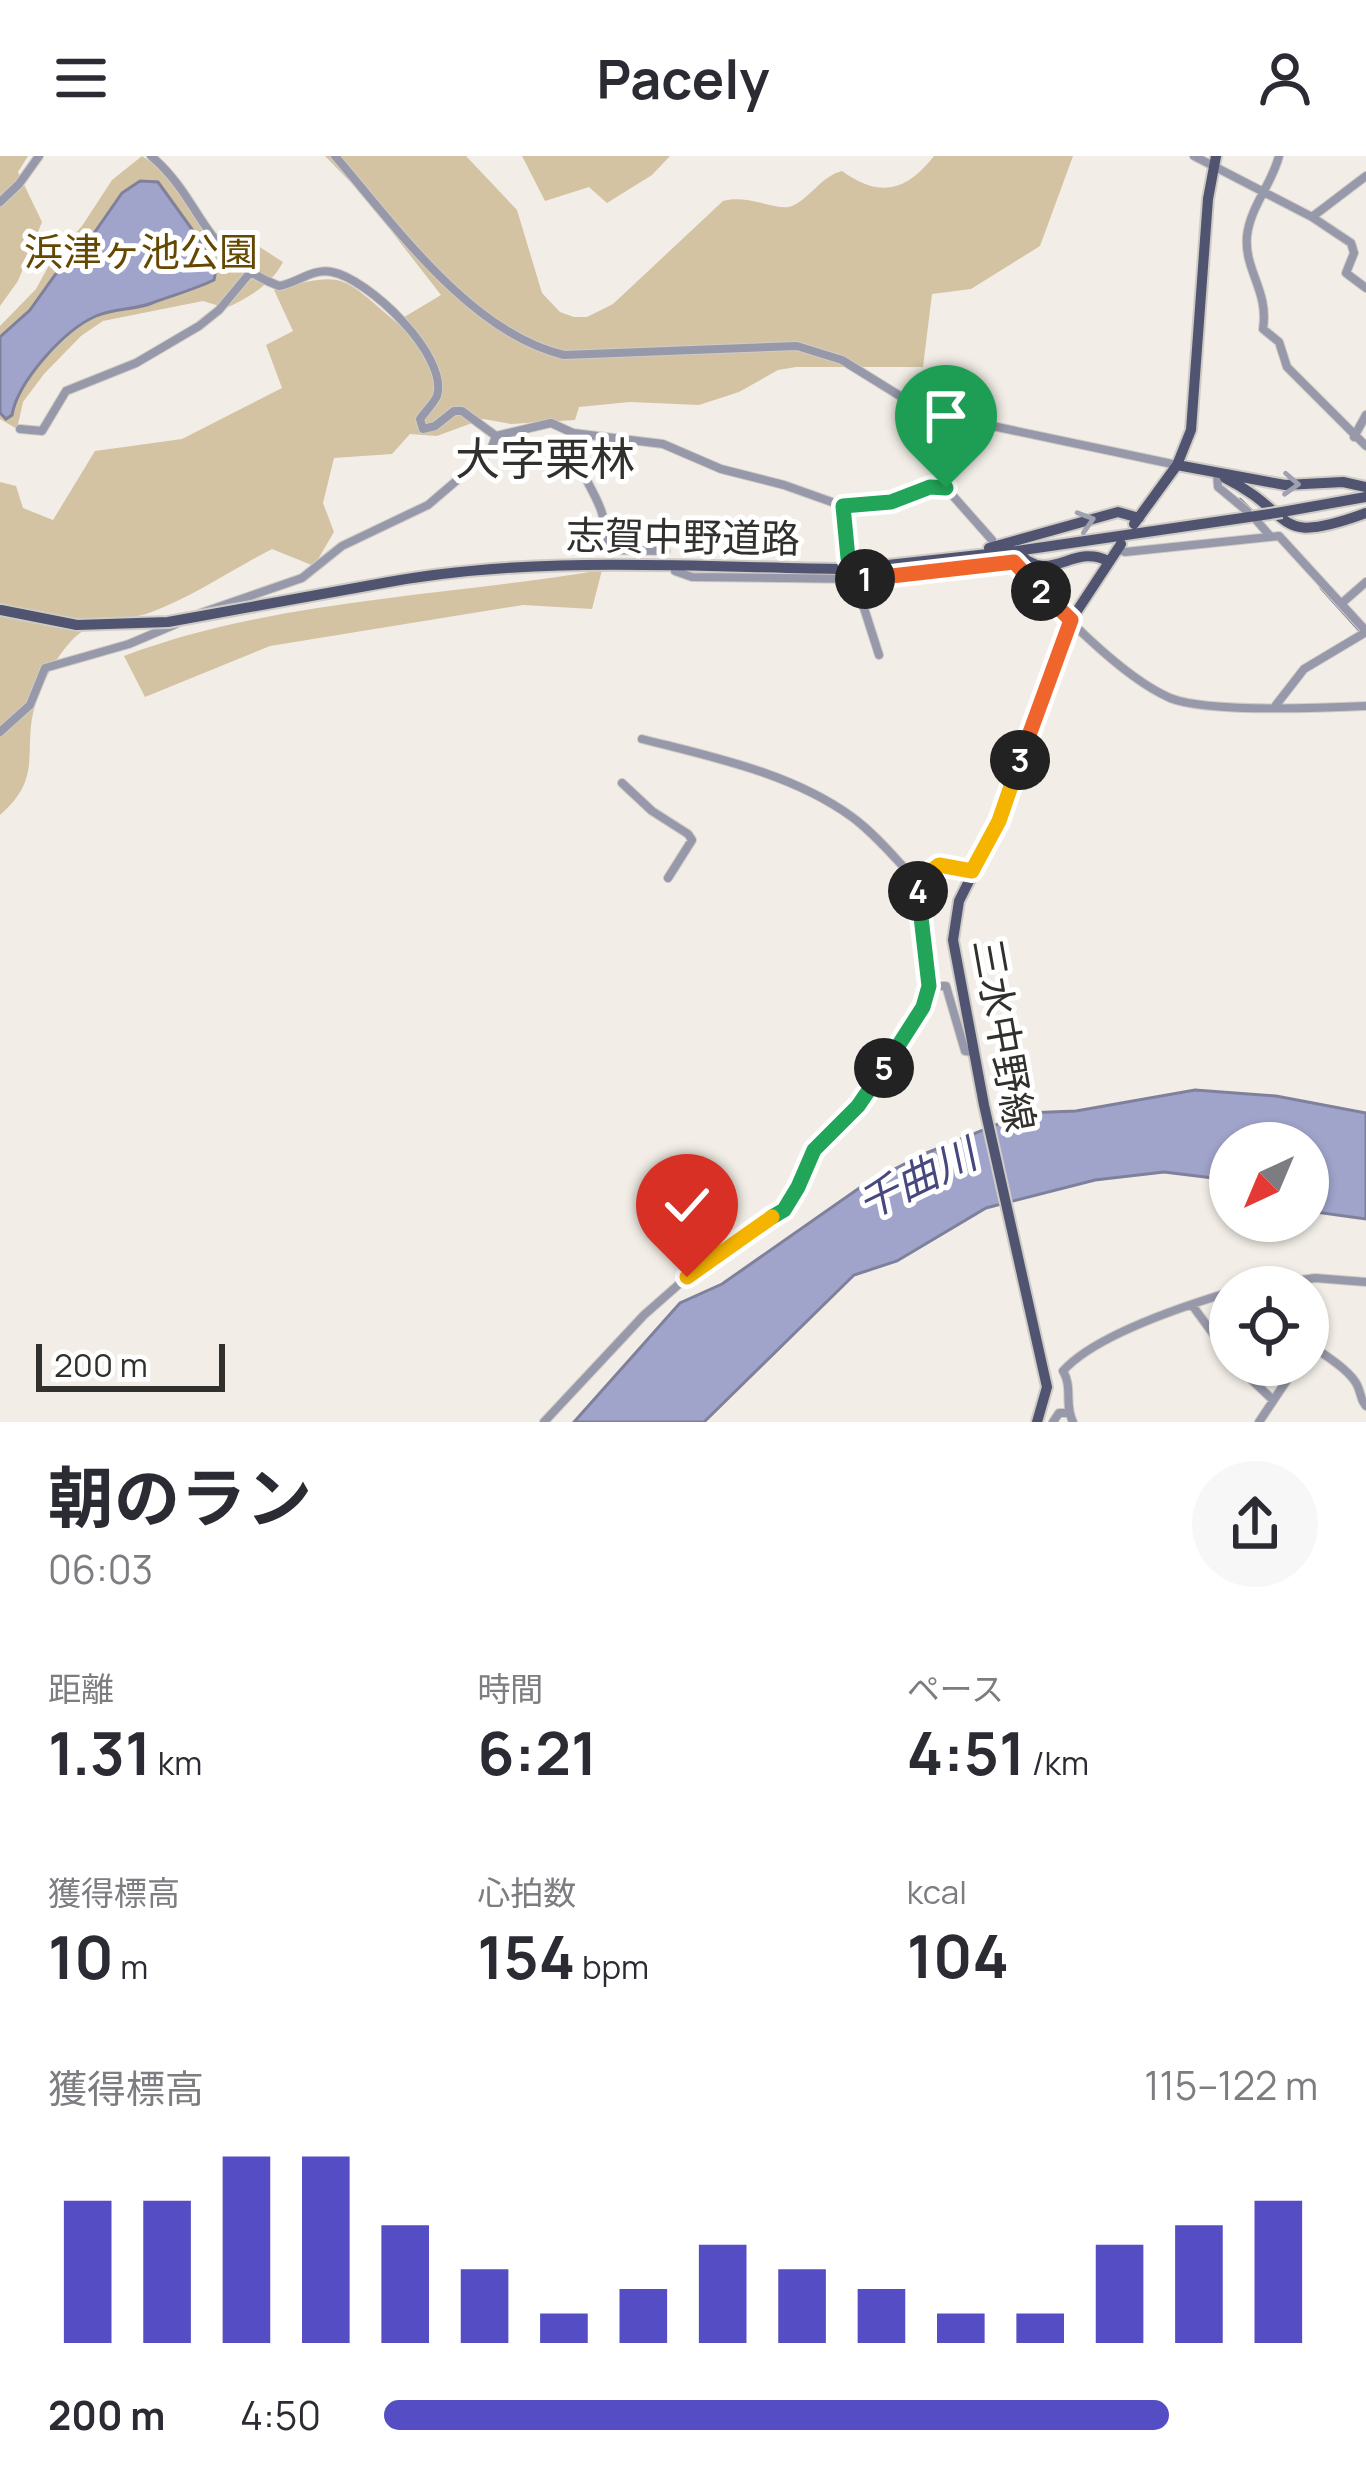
<!DOCTYPE html>
<html lang="ja">
<head>
<meta charset="utf-8">
<style>
  :root { --surface:#fff; --page:#f7f7f7; --text:#2b2b33; --muted:#7c7c81; --accent:#554dc4 }
  body { margin:0; font-family:Manrope,"Noto Sans JP",sans-serif; background:var(--page); color:var(--text); height:100vh; display:flex; flex-direction:column; font-size:45px; white-space:nowrap }
  * { box-sizing:border-box; margin:0 }
  p { font-size:39px; color:var(--muted) }
  .icon { flex:none; width:66px; height:66px; fill:none; stroke:currentColor; stroke-width:2; stroke-linecap:round; stroke-linejoin:round }
  .map { position:relative; height:1266px; overflow:hidden }
  .side { display:flex; flex-direction:column; background:var(--surface); flex:1 }
  .side>* { flex:none }
  .needle { width:78px; rotate:224deg }
  .tools { position:absolute; left:1209px; top:966px; display:grid; gap:24px }
  .tools a { display:grid; place-items:center; width:120px; height:120px; border-radius:50%; background:var(--surface); box-shadow:0 3px 9px #0004; font-size:60px }
  .scale { position:absolute; left:36px; bottom:30px; width:189px; box-sizing:border-box; padding-left:12px; border:6px solid #31302d; border-top:0; font-size:33px; line-height:42px; white-space:nowrap; color:#31302d; -webkit-text-stroke:9px #fff; paint-order:stroke }
  .pin { position:absolute; display:grid; place-items:center; width:102px; height:102px; color:#fff; margin:-123px -51px; border-radius:50% 50% 50% 0; rotate:-45deg; box-shadow:0 0 12px #0007 }
  .pin .icon { rotate:45deg }
  .km { position:absolute; width:60px; height:60px; margin:-30px; border-radius:50%; background:#222; color:#fff; font-size:33px; line-height:60px; text-align:center }
  .round { display:grid; place-items:center; flex:none; width:126px; height:126px; border-radius:63px; background:var(--page) }
  .summary { display:flex; align-items:center; justify-content:space-between; height:204px; padding:0 48px }
  h1 { font-size:66px; font-weight:700; line-height:90px }
  .metrics { display:grid; grid-template-columns:repeat(3,1fr); gap:18px; height:204px; padding:12px 48px }
  .metrics div { display:grid; align-content:center }
  .metrics b { font-size:60px; font-weight:700 }
  .metrics small { font-size:33px; font-weight:400 }
  .metrics p { font-size:33px }
  .chart { height:336px; padding:24px 48px }
  .chart p { display:flex; justify-content:space-between }
  .chart svg { width:100%; height:216px; margin-top:12px; stroke:var(--accent); stroke-width:6 }
  ul { padding:0 48px; list-style:none; font-size:39px }
  li { display:grid; grid-template-columns:192px 144px 1fr; align-items:center; height:90px }
  li i { height:30px; border-radius:15px; background:var(--accent) }
  header { display:flex; justify-content:space-between; align-items:center; height:156px; padding:0 48px; background:var(--surface); font-size:54px; font-weight:700 }
  .map>svg:first-child { display:block }
</style>
</head>
<body>
<header><svg class="icon" aria-label="menu" viewBox="0 0 24 24"><path d="M4 6h16M4 12h16M4 18h16"/></svg>Pacely<svg class="icon" aria-label="person" viewBox="0 0 24 24"><circle cx="12" cy="8" r="4"/><path d="M4 21q1-7 8-7t8 7"/></svg></header>
<div class="map">
<svg width="1366" height="1266" viewBox="0 0 1366 1266">
  <rect width="100%" height="100%" fill="#f2eee7"/>
  <!-- green -->
  <path fill="#d3c3a2" d="M0 0H28L18 16 42 66 18 125 0 150Z
    M142 0 167 17 204 76 241 79 283 106C272 128 248 142 226 152L203 145 103 165 81 180 44 218 23 246 17 273 0 263V170L36 133 53 102 82 70 112 24Z
    M325 0H466L517 54 542 137 560 156 574 161H587L613 148 723 45C748 38 779 56 792 50 812 41 820 21 842 15 879 42 906 36 934 0H1073L1040 90 971 133 932 138 923 211H796L778 214 739 236 699 249 630 246 579 251 575 264 511 268 483 263 437 280 410 278 392 298 334 302 323 347 334 376 314 410 272 393C233 413 189 443 149 457 128 464 105 462 86 473 65 485 46 519 38 541 19 589 47 619 0 659V326L16 330 23 352 53 364 95 295 182 283 282 232 266 189 293 175 274 134C346 115 340 119 396 166L441 139 364 40Z
    M522 0H670L652 19 607 47 589 31 545 45Z
    M602 414 592 453 523 449 270 490 145 541 124 500C276 443 444 441 602 414Z"/>
  <!-- water -->
  <path fill="#a0a4cb" stroke="#7f819c" stroke-width="3" d="M140 25 158 26 217 108 214 124C193 134 173 139 152 147 135 154 113 152 96 160 64 174 18 225 12 259L6 263 0 257V181L30 154 55 119 90 83 122 37Z
    M1195 934 1276 940 1366 957V1063L1308 1055V987H1230V1024L1164 1016 1095 1024 986 1052 897 1105 854 1119 704 1266H574L680 1147 722 1128 865 1028 926 997 1025 957 1076 955Z"/>
  <g fill="none" stroke-linecap="round" stroke-linejoin="round">
    <!-- stream -->
    <path stroke="#7f819c" stroke-width="3" d="M1240 343 1252 355
      M1321 432 1359 474"/>
    <!-- minor casing -->
    <g stroke="#cfccc6" stroke-width="10">
      <path id="minor" d="M151 0C204 45 201 100 279 130 298 127 312 112 332 116 367 122 449 199 437 240 434 247 425 256 420 263L423 273 435 270 454 255H462L496 280 551 267 573 277 663 288 721 313 784 329 843 350 891 346 930 331 946 332 992 384
        M335 0C396 71 471 177 564 199L797 190 842 204 913 248 945 260 1177 309
        M1194 0 1312 61 1351 87 1354 97 1346 117 1366 132
        M1279 0C1272 28 1250 51 1247 80 1244 115 1269 134 1263 173L1279 186 1287 211 1366 290
        M0 46 19 28 39 0
        M1312 61 1366 20
        M20 273 42 275 66 235 136 207 199 170 219 154 249 118
        M573 278C571 305 592 329 601 354 606 368 604 381 612 394L666 395
        M1354 281 1366 259
        M1217 318 1218 331 1247 355
        M843 350 848 402 879 499
        M1257 365 1270 380
        M1117 393 1125 396 1279 380 1366 475
        M1009 401C1049 444 1117 519 1170 542 1207 557 1323 552 1366 550
        M675 415 692 421 857 423 1012 407
        M1342 447 1366 426
        M201 457 302 422 342 390 428 349 490 296 496 280
        M1276 549 1304 513 1366 476
        M0 576 30 549 45 512 129 488 176 468
        M642 583C712 601 792 617 852 661 874 677 893 700 912 720L921 723
        M622 627 652 655 688 678 692 684 668 722
        M929 830H946L965 895 973 896
        M1250 1131 1315 1122 1366 1126
        M1192 1149 1230 1201
        M1308 1193 1311 1189C1324 1199 1352 1215 1358 1231 1361 1238 1361 1245 1366 1250
        M1236 1209 1273 1244
        M1063 1215C1094 1180 1184 1150 1230 1136
        M1063 1215C1073 1231 1064 1249 1073 1266
        M544 1266 644 1159 694 1115 784 1054 814 994 873 930 923 851 929 830 918 754 921 723 939 709 972 715
        M1053 1266 1059 1257H1068
        M1259 1266 1297 1209"/>
    </g>
    <!-- major casing -->
    <g stroke="#cfccc6" stroke-width="14">
      <path id="major" d="M1177 309 1285 329 1343 326 1366 331
        M1225 322C1298 358 1271 392 1366 357
        M1282 356 1366 341
        M1134 368 1177 309 1191 274 1208 43 1216 0
        M989 392 1118 356 1139 362
        M1016 395C1050 432 1072 386 1108 405
        M860 412 1016 395 1263 359
        M372 429C529 398 686 411 844 413
        M1 454 77 469
        M1037 1266 1047 1231 984 949 953 784 959 745 999 665 1055 500 1071 464 1121 388"/>
    </g>
    <!-- minor -->
    <use href="#minor" stroke="#9799ab" stroke-width="8"/>
    <!-- major -->
    <use href="#major" stroke="#515471" stroke-width="10"/>
    <!-- major-bridge casing -->
    <g stroke="#cfccc6" stroke-width="14" stroke-linecap="butt">
      <path id="major-bridge" d="M1263 359 1282 356
        M844 413 860 412
        M77 469 168 466 372 429"/>
    </g>
    <!-- major-bridge -->
    <use href="#major-bridge" stroke="#515471" stroke-width="10"/>
  </g>
  <!-- one-way arrows -->
  <defs><path id="oneway-chevron" d="M-2-3.5L2.5 0L-2 3.5" fill="none" stroke-width="1.6" stroke-linecap="round" stroke-linejoin="round" transform="scale(3)"/></defs>
  <g stroke="#9fa1b1">
    <use href="#oneway-chevron" transform="translate(1291 328) rotate(3)"/>
    <use href="#oneway-chevron" transform="translate(1086 365) rotate(-17)"/>
  </g>
  <g fill="none" stroke-linecap="round" stroke-linejoin="round">
    <!-- split-1 casing -->
    <g stroke="#fff" stroke-width="24">
      <path id="split-1" d="M865 423H856L848 402 843 350 891 346 930 331 946 332"/>
    </g>
    <!-- split-2 casing -->
    <g stroke="#fff" stroke-width="24">
      <path id="split-2" d="M865 423 1014 406 1041 435"/>
    </g>
    <!-- split-3 casing -->
    <g stroke="#fff" stroke-width="24">
      <path id="split-3" d="M1020 604 1071 464 1041 435"/>
    </g>
    <!-- split-4 casing -->
    <g stroke="#fff" stroke-width="24">
      <path id="split-4" d="M918 735 921 723 939 709 972 715 999 665 1020 604"/>
    </g>
    <!-- split-5 casing -->
    <g stroke="#fff" stroke-width="24">
      <path id="split-5" d="M884 912 923 851 929 830 918 735"/>
    </g>
    <!-- split-6 casing -->
    <g stroke="#fff" stroke-width="24">
      <path id="split-6" d="M772 1061 784 1054 798 1031 814 994 858 950 884 912"/>
    </g>
    <!-- split-7 casing -->
    <g stroke="#fff" stroke-width="24">
      <path id="split-7" d="M687 1121 772 1061"/>
    </g>
    <!-- split-1 -->
    <use href="#split-1" stroke="#22a559" stroke-width="15"/>
    <!-- split-2 -->
    <use href="#split-2" stroke="#f0652b" stroke-width="15"/>
    <!-- split-3 -->
    <use href="#split-3" stroke="#f0652b" stroke-width="15"/>
    <!-- split-4 -->
    <use href="#split-4" stroke="#f5b400" stroke-width="15"/>
    <!-- split-5 -->
    <use href="#split-5" stroke="#22a559" stroke-width="15"/>
    <!-- split-6 -->
    <use href="#split-6" stroke="#22a559" stroke-width="15"/>
    <!-- split-7 -->
    <use href="#split-7" stroke="#f5b400" stroke-width="15"/>
  </g>
  <g text-anchor="middle" dominant-baseline="central" stroke-width="10" stroke-linejoin="round" paint-order="stroke">
    <!-- park labels -->
    <g font-size="39" fill="#644800" stroke="#fff">
      <text x="141" y="95">浜津ヶ池公園</text>
    </g>
    <!-- street labels -->
    <g font-size="39" fill="#31302d" stroke="#fff">
      <text transform="translate(683 380) rotate(1)">志賀中野道路</text>
      <text transform="translate(1005 879) rotate(80)">三水中野線</text>
    </g>
    <!-- water labels -->
    <g font-size="42" font-style="italic" fill="#47487d" stroke="#fff">
      <text transform="translate(916 1022) rotate(-26)">千曲川</text>
    </g>
    <!-- quarter labels -->
    <g font-size="45" fill="#31302d" stroke="#fff">
      <text x="545" y="302">大字栗林</text>
    </g>
  </g>
</svg>
<div class="tools">
<a><svg class="needle" viewBox="-14 -14 28 28"><path d="M0-13l5 13h-10z" fill="#e53935"/><path d="M0 13l5-13h-10z" fill="#7c7c81"/></svg></a>
<a><svg class="icon" aria-label="locate" viewBox="0 0 24 24"><circle cx="12" cy="12" r="6"/><path d="M12 2v4M12 18v4M2 12h4M18 12h4"/></svg></a>
</div>
<div class="scale">200 m</div>
<div class="pin" style="left:946px;top:332px;background:#1e9e55"><svg class="icon" aria-label="arrive" viewBox="0 0 24 24"><path d="M6 21V4h12l-3 4 3 4H6"/></svg></div>
<div class="pin" style="left:687px;top:1121px;background:#d93025"><svg class="icon" aria-label="check" viewBox="0 0 24 24"><path d="M5 12l5 5 9-10"/></svg></div>
<b class="km" style="left:865px;top:423px">1</b>
<b class="km" style="left:1041px;top:435px">2</b>
<b class="km" style="left:1020px;top:604px">3</b>
<b class="km" style="left:918px;top:735px">4</b>
<b class="km" style="left:884px;top:912px">5</b>
</div>
<section class="side">
<div class="summary"><div><h1>朝のラン</h1><p>06:03</p></div><a class="round"><svg class="icon" aria-label="share" viewBox="0 0 24 24"><path d="M12 15V3M7 8l5-5 5 5M5 13v7h14v-7"/></svg></a></div>
<div class="metrics">
<div><p>距離</p><b>1.31<small> km</small></b></div>
<div><p>時間</p><b>6:21</b></div>
<div><p>ペース</p><b>4:51<small> /km</small></b></div>
</div>
<div class="metrics">
<div><p>獲得標高</p><b>10<small> m</small></b></div>
<div><p>心拍数</p><b>154<small> bpm</small></b></div>
<div><p>kcal</p><b>104</b></div>
</div>
<div class="chart"><p><span>獲得標高</span>115–122 m</p>
<svg viewBox="0 0 160 44" preserveAspectRatio="none"><path d="M5 44V15M15 44V15M25 44V6M35 44V6M45 44V20M55 44V29M65 44V38M75 44V33M85 44V24M95 44V29M105 44V33M115 44V38M125 44V38M135 44V24M145 44V20M155 44V15"/></svg>
</div>
<ul>
<li><b>200 m</b>4:50<i style="width:84%"></i></li>
</ul>
</section>
</body>
</html>
